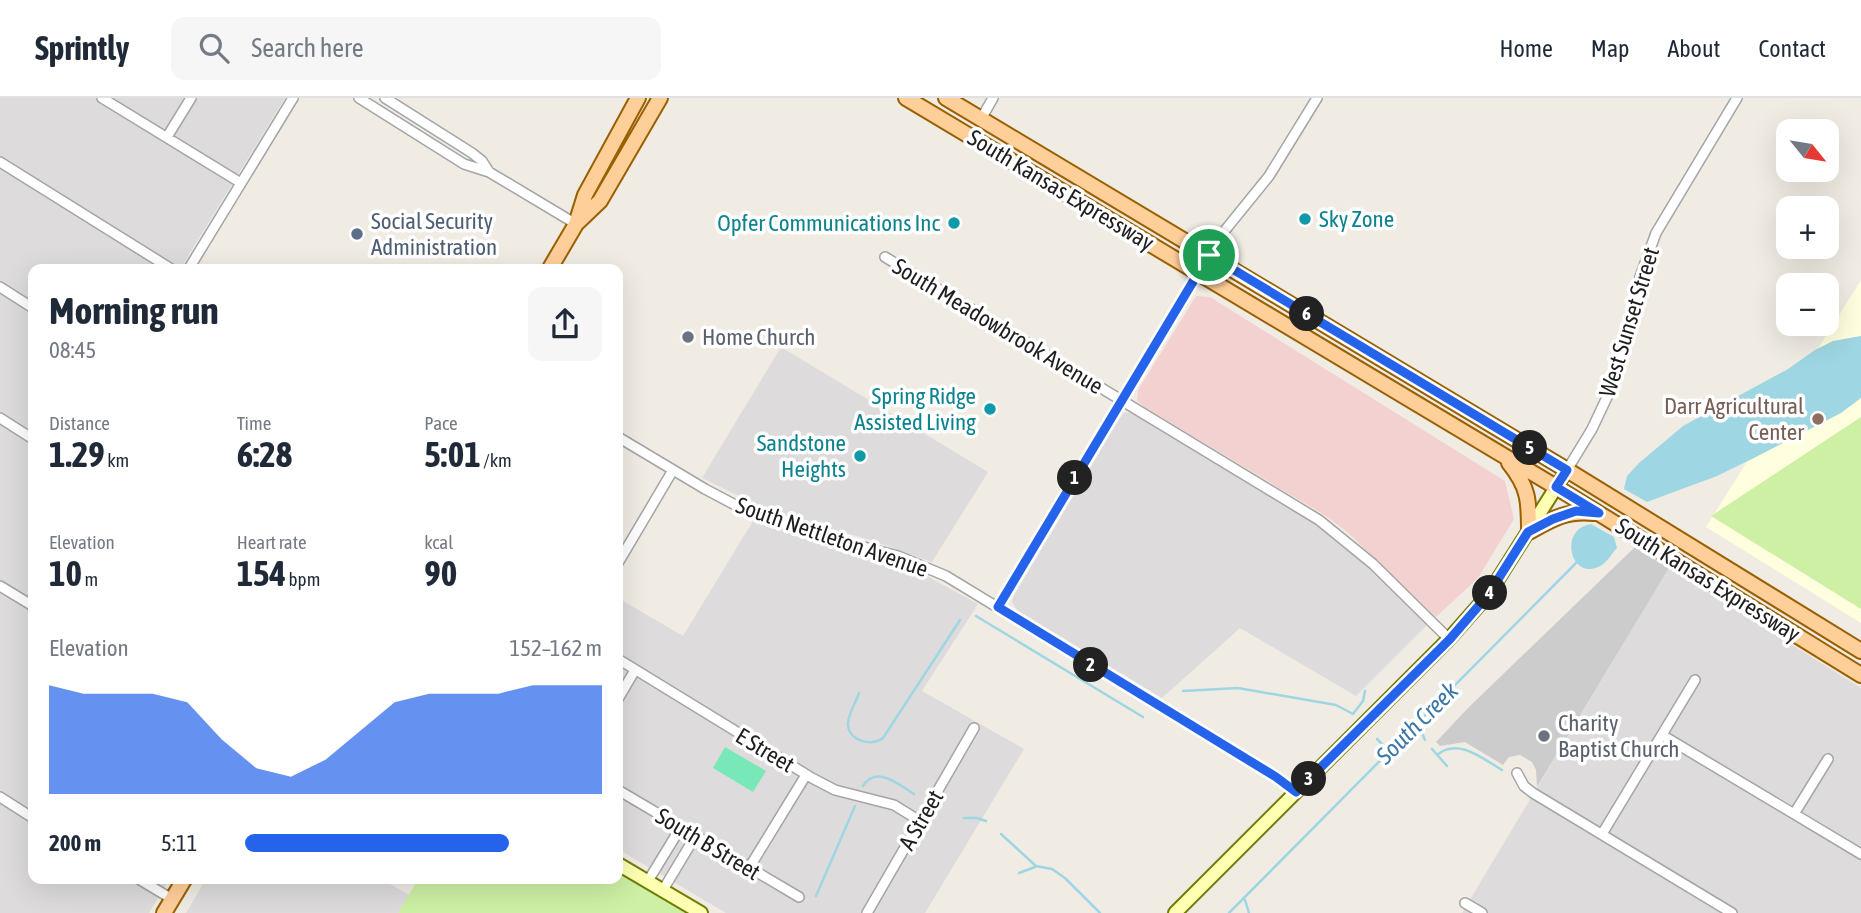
<!DOCTYPE html>
<html lang="en">
<head>
<meta charset="utf-8">
<style>
  :root { --surface:#fff; --page:#f6f6f7; --text:#1f2937; --muted:#747a83; --line:#e0e1e3; --accent:#2563eb }
  body { margin:0; font-family:"Asap Condensed",sans-serif; background:var(--page); color:var(--text); height:100vh; display:flex; flex-direction:column; font-size:26px; white-space:nowrap }
  * { box-sizing:border-box; margin:0 }
  p { font-size:23px; color:var(--muted) }
  .icon { flex:none; width:38px; height:38px; fill:none; stroke:currentColor; stroke-width:2; stroke-linecap:round; stroke-linejoin:round }
  .map { position:relative; flex:1; overflow:hidden }
  .details { position:absolute; left:28px; top:166px; width:595px; height:620px; display:flex; flex-direction:column; background:var(--surface); border-radius:14px; box-shadow:0 7px 28px #0002 }
  .details>* { flex:none }
  .needle { width:46px; rotate:120deg }
  .tools { position:absolute; left:1776px; top:21px; display:grid; gap:14px }
  .tools a { display:grid; place-items:center; width:63px; height:63px; border-radius:14px; background:var(--surface); box-shadow:0 7px 28px #0002; font-size:35px }
  .pin { position:absolute; display:grid; place-items:center; width:60px; height:60px; color:#fff; margin:-30px; border:4px solid #fff; border-radius:50%; box-shadow:0 2px 7px #0007 }
  .km { position:absolute; width:35px; height:35px; margin:-18px; border-radius:50%; background:#222; color:#fff; font-size:19px; line-height:35px; text-align:center }
  .round { display:grid; place-items:center; flex:none; width:74px; height:74px; border-radius:14px; background:var(--page) }
  .summary { display:flex; align-items:center; justify-content:space-between; height:119px; padding:0 21px }
  h1 { font-size:38px; font-weight:700; line-height:52px }
  .figures { display:grid; grid-template-columns:repeat(3,1fr); gap:10px; height:119px; padding:7px 21px }
  .figures div { display:grid; align-content:center }
  .figures b { font-size:35px; font-weight:700 }
  .figures small { font-size:19px; font-weight:400 }
  .figures p { font-size:19px }
  .chart { height:196px; padding:14px 21px }
  .chart p { display:flex; justify-content:space-between }
  .chart svg { width:100%; height:126px; margin-top:7px; fill:var(--accent); opacity:.7 }
  ul { padding:0 21px; list-style:none; font-size:23px }
  li { display:grid; grid-template-columns:112px 84px 1fr; align-items:center; height:52px }
  li i { height:18px; border-radius:9px; background:var(--accent) }
  header { display:flex; align-items:center; gap:42px; box-sizing:border-box; height:98px; padding:0 35px; background:var(--surface); border-bottom:2px solid var(--line) }
  header strong { font-size:33px }
  nav { display:flex; gap:38px; margin-inline-start:auto; font-size:24px }
  .search { width:490px; height:63px; background:var(--page); display:flex; align-items:center; gap:18px; box-sizing:border-box; padding:0 24px; border-radius:14px; color:var(--muted); font-size:26px }
  .map>svg:first-child { display:block }
</style>
</head>
<body>
<header>
<strong>Sprintly</strong>
<div class="search"><svg class="icon" aria-label="search" viewBox="0 0 24 24"><circle cx="10" cy="10" r="6"/><path d="M15 15l6 6"/></svg>Search here</div>
<nav><a>Home</a><a>Map</a><a>About</a><a>Contact</a></nav>
</header>
<div class="map">
<svg width="1861" height="815" viewBox="0 0 1861 815">
  <rect width="100%" height="100%" fill="#f0ece4"/>
  <!-- residential -->
  <path fill="#dddbdb" d="M0 0H285L180 171 33 172V411L30 417 33 420V780L169 781 149 815H0Z
    M781 249 988 374 932 464 871 442 774 415 702 380Z
    M1132 314 1316 426 1356 456 1428 526 1356 598 1240 530 1162 600 1017 512 1012 504 1013 499 1120 320 1123 315Z
    M753 423 811 442 868 456 914 471 978 506 922 593 1024 651 925 815H726L618 751V500L683 538Z
    M1669 470 1861 590V815H1462Z
    M206 781H381L409 797 398 815H186Z"/>
  <!-- commercial -->
  <path fill="#f3d1d1" d="M1196 198 1210 199 1505 383 1514 421 1478 480 1436 519 1346 433 1326 418 1146 310 1137 303 1138 292Z"/>
  <!-- education -->
  <path fill="#fffede" d="M1861 182V525L1706 429Z"/>
  <!-- religious -->
  <path fill="#ccc" d="M1635 449 1669 470 1537 689 1536 672 1532 664 1520 657 1509 659 1503 667 1465 644 1440 648 1436 644 1469 609Z"/>
  <!-- grass -->
  <path fill="#cdf0a4" d="M1861 319V511L1711 418Z
    M618 771 692 815H398L418 781 618 780Z"/>
  <!-- pitch -->
  <path fill="#79e8b8" d="M725 649 766 673 753 694 713 670Z"/>
  <!-- water -->
  <path fill="#9fd6e3" d="M1861 238V300L1841 315 1754 360 1717 378 1647 404 1624 391 1627 378 1639 365 1683 328 1788 271 1815 252 1833 243Z
    M1591 426 1614 439 1617 450C1612 455 1608 463 1602 467 1571 486 1557 431 1591 426Z"/>
  <g fill="none" stroke-linecap="round" stroke-linejoin="round">
    <!-- stream -->
    <path stroke="#9fd6e3" stroke-width="2.5" d="M976 518 1143 619
      M1183 593 1238 590 1336 607 1353 616 1363 603 1365 593
      M859 595C856 604 847 618 848 627 849 643 872 649 883 640L960 522
      M1418 626 1425 642
      M1377 641 1389 653
      M1432 651 1447 668
      M1437 657C1458 639 1483 661 1502 672
      M863 688C876 667 898 686 914 696
      M964 720H977L986 723
      M1001 736 1036 768 1052 771 1065 780 1100 815
      M1019 775 1035 769
      M816 798 855 708
      M1245 802 1249 815
      M1229 815 1577 464"/>
    <!-- street casing -->
    <g stroke="#a5a5a5" stroke-width="12">
      <path id="street" d="M102 0 241 85
        M359 0 464 66 489 74 576 126
        M385 0 472 55 482 63 489 74
        M981 21 993 0
        M167 39 191 0
        M0 64 173 172
        M885 159 1319 422 1373 466 1449 541
        M188 172 293 0
        M0 189 33 210
        M0 320 33 341
        M618 339 705 391 741 410 803 433 898 458 946 478 1277 679 1296 694
        M1567 372 1592 331 1617 278 1640 179 1656 135 1737 0
        M618 465 673 372
        M0 488 33 508
        M998 509 1222 136 1269 78 1317 0
        M618 561 812 680 835 692 894 707 920 723
        M618 601 635 572
        M1662 637 1861 756
        M1517 675 1524 688 1533 695 1732 815
        M618 692 799 799
        M0 699 33 720
        M1794 716 1828 661
        M1602 736 1695 582
        M749 770 806 677
        M137 780 172 801
        M648 783 681 729
        M663 792 696 737
        M1465 805 1482 815
        M867 815 974 630"/>
    </g>
    <!-- secondary casing -->
    <g stroke="#737b00" stroke-width="16">
      <path id="secondary" d="M618 766 701 815
        M1175 815 1449 541 1488 497 1567 372"/>
    </g>
    <!-- primary casing -->
    <g stroke="#996000" stroke-width="18">
      <path id="primary" d="M906 0 1556 389 1861 577
        M946 0 1567 372 1861 553
        M577 125 600 103 660 0
        M549 172 576 126 585 97 638 0
        M1509 365C1529 390 1529 403 1529 434 1552 421 1566 412 1594 415
        M164 815 185 780"/>
    </g>
    <!-- street -->
    <use href="#street" stroke="#fff" stroke-width="9"/>
    <!-- secondary -->
    <use href="#secondary" stroke="#feffb3" stroke-width="12"/>
    <!-- primary -->
    <use href="#primary" stroke="#ffcf9a" stroke-width="14"/>
  </g>
  <g fill="none" stroke-linecap="round" stroke-linejoin="round">
    <!-- route casing -->
    <g stroke="#fff" stroke-width="14">
      <path id="route" d="M1209 157 1567 372 1556 389 1599 415 1576 413 1553 421 1528 434 1488 497 1450 541 1296 694 1276 679 998 509Z"/>
    </g>
    <!-- route -->
    <use href="#route" stroke="#2563eb" stroke-width="9"/>
  </g>
  <!-- markers -->
  <g fill="#0f9aa8" stroke="#fff" stroke-width="2.5">
    <circle cx="1305" cy="121" r="7"/>
    <circle cx="954" cy="125" r="7"/>
    <circle cx="990" cy="311" r="7"/>
    <circle cx="860" cy="358" r="7"/>
  </g>
  <circle fill="#5c6f8a" stroke="#fff" stroke-width="2.5" cx="357" cy="136" r="7"/>
  <g fill="#6b7280" stroke="#fff" stroke-width="2.5">
    <circle cx="688" cy="239" r="7"/>
    <circle cx="1544" cy="638" r="7"/>
  </g>
  <circle fill="#8d6e63" stroke="#fff" stroke-width="2.5" cx="1818" cy="321" r="7"/>
  <g text-anchor="middle" dominant-baseline="central" stroke-width="7" stroke-linejoin="round" paint-order="stroke">
    <!-- street labels -->
    <g font-size="23" fill="#1e1e1e" stroke="#fff">
      <text transform="translate(1061 92) rotate(31)">South Kansas Expressway</text>
      <text transform="translate(1629 224) rotate(-73)">West Sunset Street</text>
      <text transform="translate(998 228) rotate(31)">South Meadowbrook Avenue</text>
      <text transform="translate(832 439) rotate(19)">South Nettleton Avenue</text>
      <text transform="translate(1708 482) rotate(32)">South Kansas Expressway</text>
      <text transform="translate(765 652) rotate(31)">E Street</text>
      <text transform="translate(921 722) rotate(-60)">A Street</text>
      <text transform="translate(708 746) rotate(31)">South B Street</text>
    </g>
    <!-- culture labels -->
    <g font-size="23" fill="#0d838f" stroke="#fff" text-anchor="end">
      <text x="1319" y="121" text-anchor="start">Sky Zone</text>
      <text x="940" y="125">Opfer Communications Inc</text>
      <text x="976" y="298">Spring Ridge<tspan x="976" dy="26">Assisted Living</tspan></text>
      <text x="846" y="345">Sandstone<tspan x="846" dy="26">Heights</tspan></text>
    </g>
    <!-- service labels -->
    <g font-size="23" fill="#4e5e75" stroke="#fff" text-anchor="start">
      <text x="371" y="123">Social Security<tspan x="371" dy="26">Administration</tspan></text>
    </g>
    <!-- worship labels -->
    <g font-size="23" fill="#5b616d" stroke="#fff" text-anchor="start">
      <text x="702" y="239">Home Church</text>
      <text x="1558" y="625">Charity<tspan x="1558" dy="26">Baptist Church</tspan></text>
    </g>
    <!-- education labels -->
    <g font-size="23" fill="#785e54" stroke="#fff" text-anchor="end">
      <text x="1804" y="308">Darr Agricultural<tspan x="1804" dy="26">Center</tspan></text>
    </g>
    <!-- water labels -->
    <g font-size="24" font-style="italic" fill="#3c77a7" stroke="#fff">
      <text transform="translate(1417 625) rotate(-45)">South Creek</text>
    </g>
  </g>
</svg>
<div class="tools">
<a><svg class="needle" viewBox="-14 -14 28 28"><path d="M0-13l5 13h-10z" fill="#e53935"/><path d="M0 13l5-13h-10z" fill="#747a83"/></svg></a>
<a>+</a>
<a>−</a>
</div>
<div class="pin" style="left:1209px;top:157px;background:#1e9e55"><svg class="icon" aria-label="arrive" viewBox="0 0 24 24"><path d="M6 21V4h12l-3 4 3 4H6"/></svg></div>
<b class="km" style="left:1075px;top:380px">1</b>
<b class="km" style="left:1091px;top:567px">2</b>
<b class="km" style="left:1309px;top:681px">3</b>
<b class="km" style="left:1490px;top:495px">4</b>
<b class="km" style="left:1530px;top:350px">5</b>
<b class="km" style="left:1307px;top:216px">6</b>
<section class="details">
<div class="summary"><div><h1>Morning run</h1><p>08:45</p></div><a class="round"><svg class="icon" aria-label="share" viewBox="0 0 24 24"><path d="M12 15V3M7 8l5-5 5 5M5 13v7h14v-7"/></svg></a></div>
<div class="figures">
<div><p>Distance</p><b>1.29<small> km</small></b></div>
<div><p>Time</p><b>6:28</b></div>
<div><p>Pace</p><b>5:01<small> /km</small></b></div>
</div>
<div class="figures">
<div><p>Elevation</p><b>10<small> m</small></b></div>
<div><p>Heart rate</p><b>154<small> bpm</small></b></div>
<div><p>kcal</p><b>90</b></div>
</div>
<div class="chart"><p><span>Elevation</span>152–162 m</p>
<svg viewBox="0 0 160 44" preserveAspectRatio="none"><path d="M0 44V6L10 9L20 9L30 9L40 12L50 25L60 35L70 38L80 32L90 22L100 12L110 9L120 9L130 9L140 6L150 6L160 6V44z"/></svg>
</div>
<ul>
<li><b>200 m</b>5:11<i style="width:74%"></i></li>
</ul>
</section>
</div>
</body>
</html>
